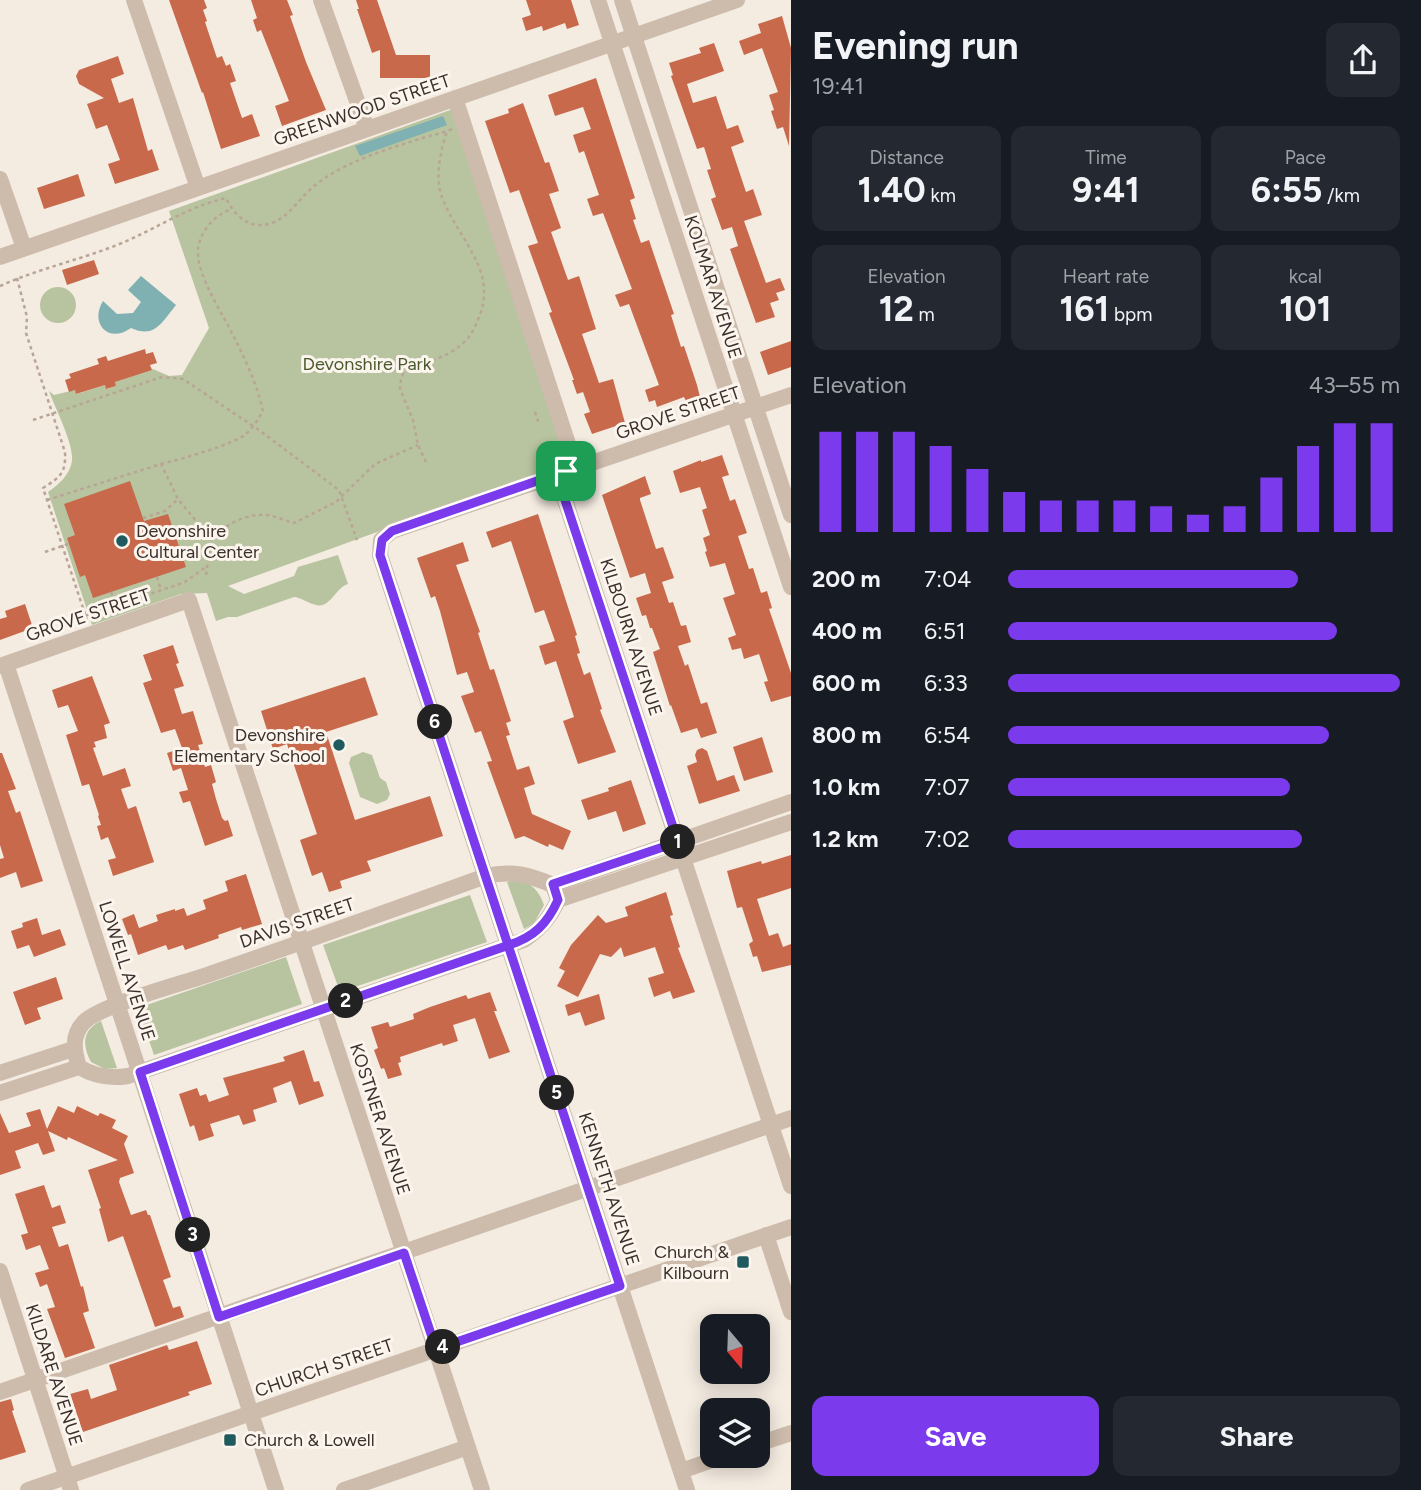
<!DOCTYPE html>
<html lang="en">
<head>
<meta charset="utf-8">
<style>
  :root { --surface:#171b24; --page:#242831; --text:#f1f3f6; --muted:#9ea1a6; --accent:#7c3aed }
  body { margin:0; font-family:Figtree,sans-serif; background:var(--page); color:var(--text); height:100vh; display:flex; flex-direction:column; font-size:26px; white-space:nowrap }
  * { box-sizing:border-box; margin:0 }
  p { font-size:23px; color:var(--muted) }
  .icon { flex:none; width:38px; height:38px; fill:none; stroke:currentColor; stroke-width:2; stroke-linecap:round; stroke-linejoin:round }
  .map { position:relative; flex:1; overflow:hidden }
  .sheet { display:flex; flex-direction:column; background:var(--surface); width:630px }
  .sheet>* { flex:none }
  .needle { width:46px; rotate:161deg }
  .buttons { position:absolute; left:700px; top:1314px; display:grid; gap:14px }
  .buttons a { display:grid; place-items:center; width:70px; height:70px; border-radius:14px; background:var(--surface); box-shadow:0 4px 18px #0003; font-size:35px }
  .pin { position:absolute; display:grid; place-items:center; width:60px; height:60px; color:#fff; margin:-30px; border-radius:14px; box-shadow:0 4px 10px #0006 }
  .km { position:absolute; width:35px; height:35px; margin:-18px; border-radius:50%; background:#222; color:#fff; font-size:19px; line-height:35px; text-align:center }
  .round { display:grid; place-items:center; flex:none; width:74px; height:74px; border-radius:14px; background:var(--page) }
  .summary { display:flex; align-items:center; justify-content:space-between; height:119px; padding:0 21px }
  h1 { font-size:38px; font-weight:700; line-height:52px }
  .figures { display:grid; grid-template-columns:repeat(3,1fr); gap:10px; height:119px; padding:7px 21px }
  .figures div { display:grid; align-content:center; border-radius:14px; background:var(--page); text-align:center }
  .figures b { font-size:35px; font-weight:700 }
  .figures small { font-size:19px; font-weight:400 }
  .figures p { font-size:19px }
  .chart { height:196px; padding:14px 21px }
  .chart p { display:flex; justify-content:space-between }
  .chart svg { width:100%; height:126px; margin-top:7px; stroke:var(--accent); stroke-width:6 }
  .button { display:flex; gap:14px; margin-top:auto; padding:14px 21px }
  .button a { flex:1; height:80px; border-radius:14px; background:var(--accent); color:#fff; font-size:28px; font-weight:700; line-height:80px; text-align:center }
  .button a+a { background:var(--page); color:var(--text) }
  ul { padding:0 21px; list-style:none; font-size:23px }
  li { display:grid; grid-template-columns:112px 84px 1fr; align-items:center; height:52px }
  li i { height:18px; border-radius:9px; background:var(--accent) }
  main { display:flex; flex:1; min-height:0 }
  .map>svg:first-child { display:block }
</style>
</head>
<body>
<main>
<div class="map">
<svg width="791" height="1490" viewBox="0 0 791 1490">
  <rect width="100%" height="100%" fill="#f4ebe1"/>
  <!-- green -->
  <path fill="#b8c4a0" d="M453 109 566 454 543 472 228 586 244 594 294 576 298 567 338 555 348 584C336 587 330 609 316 605 307 603 303 598 294 597L237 617H228L216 621 207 593 181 594 92 625 48 492C58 485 70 475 72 461 74 444 55 408 49 391L54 395 75 390 77 394 105 385 107 389 116 386 115 382 153 369 169 376 182 375 209 328 169 211Z
    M40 305a18 18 0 1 1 36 0a18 18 0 1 1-36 0Z
    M363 752 372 755 380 778 386 782 390 794 387 800 377 804 360 797 349 763 351 757Z
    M518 880C532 883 539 891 544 905L534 923 524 929 507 882Z
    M470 895 487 942 340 992 323 945Z
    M286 957 302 1004 154 1055 138 1008Z
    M101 1021 117 1068 105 1069 91 1062C82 1045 82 1030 101 1021Z"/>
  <!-- water -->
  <path fill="#7fb0b2" d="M443 116 447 125 360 156 355 146Z
    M141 276 176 305C162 322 155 339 131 328 109 344 89 324 103 301L117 314 133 313 141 302 128 290Z"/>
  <!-- building -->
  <path fill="#c8694b" d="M169 0H204L207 8 203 10 207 21 205 22 217 58 222 56 226 66 230 64 236 81 230 83 242 118 252 114 260 136 221 149 203 92 202 93Z
    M251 0H287L293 15 290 16 306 62 326 110 282 126 275 106 289 101 261 30 257 32 253 20 257 18Z
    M356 0H377L396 55H430V78H380V50L372 53 357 9H359Z
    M526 0H571L579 25 567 29 565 23 543 31 542 26 526 31 522 18 531 15Z
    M782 16 791 48 789 146 783 127 777 129 771 111 774 110 769 95 778 92 762 48 744 55 739 41 761 33 758 24Z
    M714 43 724 71 687 84 693 103 716 96 727 129 738 125 744 142 731 147 746 192 753 189 762 215 744 221 766 283 780 278 785 290 776 293 779 300 770 303 775 317 756 323 730 249 738 246 732 227 722 230 711 199 716 197 707 170 711 169 704 147 697 149 671 76 673 75 669 63 701 53 699 48Z
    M118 56 124 74 111 79 119 103 133 98 148 151 152 149 159 170 115 184 108 164 120 160 107 125 96 129 87 104 104 98 79 84 76 76 79 70Z
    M596 78 635 198 630 200 636 219 633 220 641 243 649 240 674 314 671 315 681 347 684 346 697 385 700 397 686 401 684 397 657 407 655 400 649 402 645 390 659 385 629 304 620 307 615 295 632 289 603 213 593 216 587 199 599 195 584 151 579 153 573 135 591 129 583 107 555 116 548 95Z
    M523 103 545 163 549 162 559 191 549 194 561 228 551 232 568 280 579 276 596 329 582 334 599 383 613 379 625 423 592 434 584 414 590 412 583 392 577 394 572 380H574L549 313 552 312 528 246 538 243 519 190 510 193 485 121 509 113 508 109Z
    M78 174 85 196 44 209 37 188Z
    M94 260 99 274 67 285 62 270Z
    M791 341V367L768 375 760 352Z
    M145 349 146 354 153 352 157 363 150 365 152 370 115 382 116 386 106 389 105 385 76 394 75 390 69 392 65 380 71 378 69 374 99 364 97 359 106 356 108 361Z
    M722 455 729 475 722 477 730 501 735 499 747 533 738 536 749 569 753 568 761 593 767 591 772 608 769 609 791 673V696L771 702 764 682 768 681 759 654 744 659 741 648 732 650 728 638 736 635 723 598 735 594 725 563 710 567 705 552 707 551 703 538 710 535 702 510 707 508 700 487 680 493 673 471 701 460V462Z
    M645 476 651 494 640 498V500L656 549 663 547 674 578 662 582 669 603 673 602 681 626 686 625 691 642 678 646 685 666 688 664 701 704 707 702 717 733 701 738 697 728 681 733 671 705 670 706 653 652 660 649 652 628H650L646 615 642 616 636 598 651 593 645 573 630 578 602 495Z
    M130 481 144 521 168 514 186 567 93 598 85 575 80 577 67 538 75 535 64 504Z
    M538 514 577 635 575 636 580 653 577 654 584 675 590 672 602 709 600 710 616 752 578 764 563 721 574 717 556 661 545 665 539 646 555 641 544 610 535 613 511 541 492 548 486 532Z
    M463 542 469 561 456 565 480 632 478 633 490 670 494 669 511 721 506 723 510 735 506 736 517 770 529 766 535 784 524 788 532 814 571 831 563 850 549 844 548 847 524 836 515 839 487 762 492 761 481 731 475 733 461 696 474 692 467 672 457 675 440 611 435 596 431 598 417 558Z
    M25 604 33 628 0 640V619L7 617 5 611Z
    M173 645 179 663 176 664 184 686 174 689 182 714 193 711 203 744 198 745 205 767 211 765 216 782 212 784 216 799 222 818 225 821 228 820 233 836 205 846 190 801 183 803 179 792 188 790 181 768 173 771 167 753 182 748 175 729 161 733 143 683 152 680 143 655Z
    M92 676 110 723 104 725 107 738 94 742 96 747 93 748 103 776 125 768 131 786 121 789 128 809 136 806 154 862 113 876 108 860 116 858 108 837 101 840 97 826 101 825 98 816 99 815 89 784 82 786 66 735 78 731 68 705 58 708 52 690Z
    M365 677 378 715 326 732 355 820 430 796 443 836 367 861 371 871 340 881 342 888 329 892 322 872 312 876 300 840 317 834 287 744 273 749 261 711Z
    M762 737 773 772 744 781 733 747Z
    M702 748 707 751 717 781 734 775 740 791 699 804 687 766 697 762 695 755 697 750Z
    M0 753H2L16 789 8 791 16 813 20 811 43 881 21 888 16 872 0 878V859L4 858 0 845Z
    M631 780 646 824 623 832 616 811 588 820 581 800 609 791 608 788Z
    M791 855V888L757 899 769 936 778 933 783 947 791 944V965L762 972 757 956 753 957 749 944 753 941 742 907 737 908 727 871 761 861 762 864Z
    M246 874 262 924 242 930 241 927 218 935 219 938 185 950 183 945 168 950 166 945 138 955 131 934 128 935 122 919 134 914 139 928 158 921 156 915 175 909V911L184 908 187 916 206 909 203 900 228 891 225 881Z
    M666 892 673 915 670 916 680 947 678 948 695 992 673 999 670 991 654 997 648 978 664 973 655 947 624 957 621 947 611 957 600 954 578 997 557 986 565 971 559 968 571 945 598 915 606 923 628 916 625 907Z
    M37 918 42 935 60 929 66 945 34 957 29 945 17 949 11 931 23 927 22 923Z
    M56 977 63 999 37 1008 41 1019 25 1025 13 992Z
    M490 992 497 1011H494L510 1052 489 1059 475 1018 453 1025 458 1041 443 1046 442 1043 400 1057 401 1062 398 1063 402 1075 388 1079 384 1068 381 1069 374 1050 378 1048 371 1027 388 1022 390 1027 414 1019 413 1014 430 1007 466 995 468 999Z
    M599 994 605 1019 585 1026 580 1012 568 1016 565 1005Z
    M304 1050 314 1082 319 1081 324 1096 299 1105 291 1081 273 1088 277 1102 253 1110 256 1121 243 1125 239 1115 210 1124 214 1136 199 1141 194 1125 190 1127 179 1094 197 1088 200 1096 206 1094 209 1102 229 1095 223 1078 285 1061 283 1057Z
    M58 1106 74 1113 77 1106 98 1116 100 1113 116 1120 112 1128 128 1136 124 1144 134 1173 120 1178 119 1182 131 1215 146 1210 148 1215H150L171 1277 163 1280 173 1308 180 1306 184 1317 155 1327 123 1236 108 1242 99 1209 101 1208 88 1170 118 1160 68 1137 67 1140 48 1131 55 1151 43 1155 38 1143 15 1151 21 1168 0 1175V1113L9 1133 31 1126 26 1113 40 1109 47 1129Z
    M44 1185 52 1208 60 1205 66 1223 52 1227 59 1247 68 1244 81 1287 83 1286 89 1311 83 1313 95 1348 65 1358 47 1309 55 1307 47 1284 40 1287 35 1273 49 1269 40 1245 26 1250 21 1235 28 1233 15 1194Z
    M197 1341 212 1384 188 1392 190 1395 83 1432 70 1394 88 1389 91 1399 117 1390 109 1365 167 1345 169 1350Z
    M11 1399 14 1410 12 1411 26 1452 0 1460V1402Z"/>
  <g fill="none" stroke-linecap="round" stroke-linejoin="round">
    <!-- path -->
    <path stroke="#b9a596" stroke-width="2.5" stroke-dasharray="3.5 3.5" stroke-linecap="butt" d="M17 278 27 317 26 333 65 452C66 474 60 477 43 488L87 620
      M0 286C38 269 79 260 117 245 155 230 186 207 226 198 232 211 242 223 257 225 284 227 296 201 313 187 342 163 381 151 416 140 428 136 440 134 452 129
      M535 412 539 424
      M33 420 162 377 183 379 259 430 339 490 357 540
      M426 462 418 445 413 420 400 389 401 379 404 372C423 362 446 359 462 344 471 337 475 327 479 317 499 269 455 237 441 194 435 176 441 148 447 131
      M161 464C181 459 232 445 246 434 253 428 258 419 263 411 257 384 245 359 233 335 222 312 196 275 198 249 200 231 215 215 231 209
      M47 500 161 464 178 499 211 539
      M143 518 165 511 178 499
      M45 552 68 544
      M206 575 211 539C225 525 246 513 267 515 276 516 285 521 294 523L336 502 375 464 418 445
      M157 577 161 590
      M111 592 116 606
      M85 616 185 582 207 566"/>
    <!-- minor -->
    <path stroke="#cdbbac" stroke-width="16" d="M134 0 198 188
      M321 0 367 129
      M598 0 791 587
      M622 0 791 515
      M455 98 570 450 563 494 791 1186
      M0 179 24 248
      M0 257 737 0
      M6 664 276 1490
      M0 666 189 600 482 1490
      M553 885 558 900C550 918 540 929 524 940L128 1076C110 1079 94 1076 79 1067 74 1051 71 1036 84 1022 102 1005 177 985 204 976 298 944 392 910 486 876 512 870 529 875 553 885L791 802
      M558 900 791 822
      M0 1073 73 1049
      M0 1093 79 1067
      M766 1235 791 1312
      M0 1271 71 1490
      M0 1392 791 1118
      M758 1444 791 1433
      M681 1471 724 1456
      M28 1490 791 1227
      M344 1490 468 1447
      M687 1490 380 555 381 540 392 531 791 395"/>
  </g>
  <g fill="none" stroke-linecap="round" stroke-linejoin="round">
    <!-- route casing -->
    <g stroke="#fff" stroke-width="14">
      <path id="route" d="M566 471 563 494 678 842 553 884 558 900C547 924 534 937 509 945L140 1072 219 1317 404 1253 436 1349 620 1286C540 1042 460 799 380 555L382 540 392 531 566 471"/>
    </g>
    <!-- route -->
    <use href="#route" stroke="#7c3aed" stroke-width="9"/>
  </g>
  <!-- markers -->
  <g fill="#1f5a5e" stroke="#fbf5ee" stroke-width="2.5">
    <circle cx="122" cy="541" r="7"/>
    <circle cx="339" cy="745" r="7"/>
    <rect x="736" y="1255" width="14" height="14" rx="3.5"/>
    <rect x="223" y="1433" width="14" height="14" rx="3.5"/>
  </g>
  <g text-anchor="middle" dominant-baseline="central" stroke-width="6" stroke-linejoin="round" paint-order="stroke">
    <!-- street labels -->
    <g font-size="18" fill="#3b302b" stroke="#fbf5ee">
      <text transform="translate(362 110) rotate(-19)">GREENWOOD STREET</text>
      <text transform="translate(713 287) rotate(72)">KOLMAR AVENUE</text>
      <text transform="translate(678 413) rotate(-19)">GROVE STREET</text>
      <text transform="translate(88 615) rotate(-19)">GROVE STREET</text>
      <text transform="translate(631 637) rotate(72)">KILBOURN AVENUE</text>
      <text transform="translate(297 923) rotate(-19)">DAVIS STREET</text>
      <text transform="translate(127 971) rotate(72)">LOWELL AVENUE</text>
      <text transform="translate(380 1119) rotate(72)">KOSTNER AVENUE</text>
      <text transform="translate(609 1189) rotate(72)">KENNETH AVENUE</text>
      <text transform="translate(324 1368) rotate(-19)">CHURCH STREET</text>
      <text transform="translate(54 1375) rotate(72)">KILDARE AVENUE</text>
    </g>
    <!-- park labels -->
    <g font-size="18" fill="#4a5a2e" stroke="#fbf5ee">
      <text x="367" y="364">Devonshire Park</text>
    </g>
    <!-- poi labels -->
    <g font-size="18" fill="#3b302b" stroke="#fbf5ee" text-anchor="start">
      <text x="136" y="531">Devonshire<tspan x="136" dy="21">Cultural Center</tspan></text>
      <text x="325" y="735" text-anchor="end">Devonshire<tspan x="325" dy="21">Elementary School</tspan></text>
      <text x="729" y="1252" text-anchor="end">Church &amp;<tspan x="729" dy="21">Kilbourn</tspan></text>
      <text x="244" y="1440">Church &amp; Lowell</text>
    </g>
  </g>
</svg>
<div class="buttons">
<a><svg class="needle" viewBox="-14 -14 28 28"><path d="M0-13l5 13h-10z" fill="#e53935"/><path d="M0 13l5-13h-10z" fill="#9ea1a6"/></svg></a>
<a><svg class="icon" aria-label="layers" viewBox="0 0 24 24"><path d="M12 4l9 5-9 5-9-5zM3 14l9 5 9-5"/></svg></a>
</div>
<div class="pin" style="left:566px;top:471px;background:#1e9e55"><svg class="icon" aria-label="arrive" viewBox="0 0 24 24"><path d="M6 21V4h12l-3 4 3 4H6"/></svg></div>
<b class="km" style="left:678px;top:842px">1</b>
<b class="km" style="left:346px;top:1001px">2</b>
<b class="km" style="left:193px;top:1235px">3</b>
<b class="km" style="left:443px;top:1347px">4</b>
<b class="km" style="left:557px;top:1093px">5</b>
<b class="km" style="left:435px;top:722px">6</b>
</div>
<section class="sheet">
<div class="summary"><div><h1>Evening run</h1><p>19:41</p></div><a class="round"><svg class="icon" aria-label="share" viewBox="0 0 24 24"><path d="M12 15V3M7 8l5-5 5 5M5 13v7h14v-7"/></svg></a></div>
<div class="figures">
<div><p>Distance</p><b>1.40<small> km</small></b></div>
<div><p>Time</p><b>9:41</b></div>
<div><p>Pace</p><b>6:55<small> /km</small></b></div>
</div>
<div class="figures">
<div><p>Elevation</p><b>12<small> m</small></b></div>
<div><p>Heart rate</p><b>161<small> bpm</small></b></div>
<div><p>kcal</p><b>101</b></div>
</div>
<div class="chart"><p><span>Elevation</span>43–55 m</p>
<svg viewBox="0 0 160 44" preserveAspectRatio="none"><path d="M5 44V9M15 44V9M25 44V9M35 44V14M45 44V22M55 44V30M65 44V33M75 44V33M85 44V33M95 44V35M105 44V38M115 44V35M125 44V25M135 44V14M145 44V6M155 44V6"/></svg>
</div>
<ul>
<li><b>200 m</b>7:04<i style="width:74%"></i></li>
<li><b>400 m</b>6:51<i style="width:84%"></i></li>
<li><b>600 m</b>6:33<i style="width:100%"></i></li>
<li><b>800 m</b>6:54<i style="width:82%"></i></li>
<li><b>1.0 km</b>7:07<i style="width:72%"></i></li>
<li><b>1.2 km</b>7:02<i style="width:75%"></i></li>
</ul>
<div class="button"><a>Save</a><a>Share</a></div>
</section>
</main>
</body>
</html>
